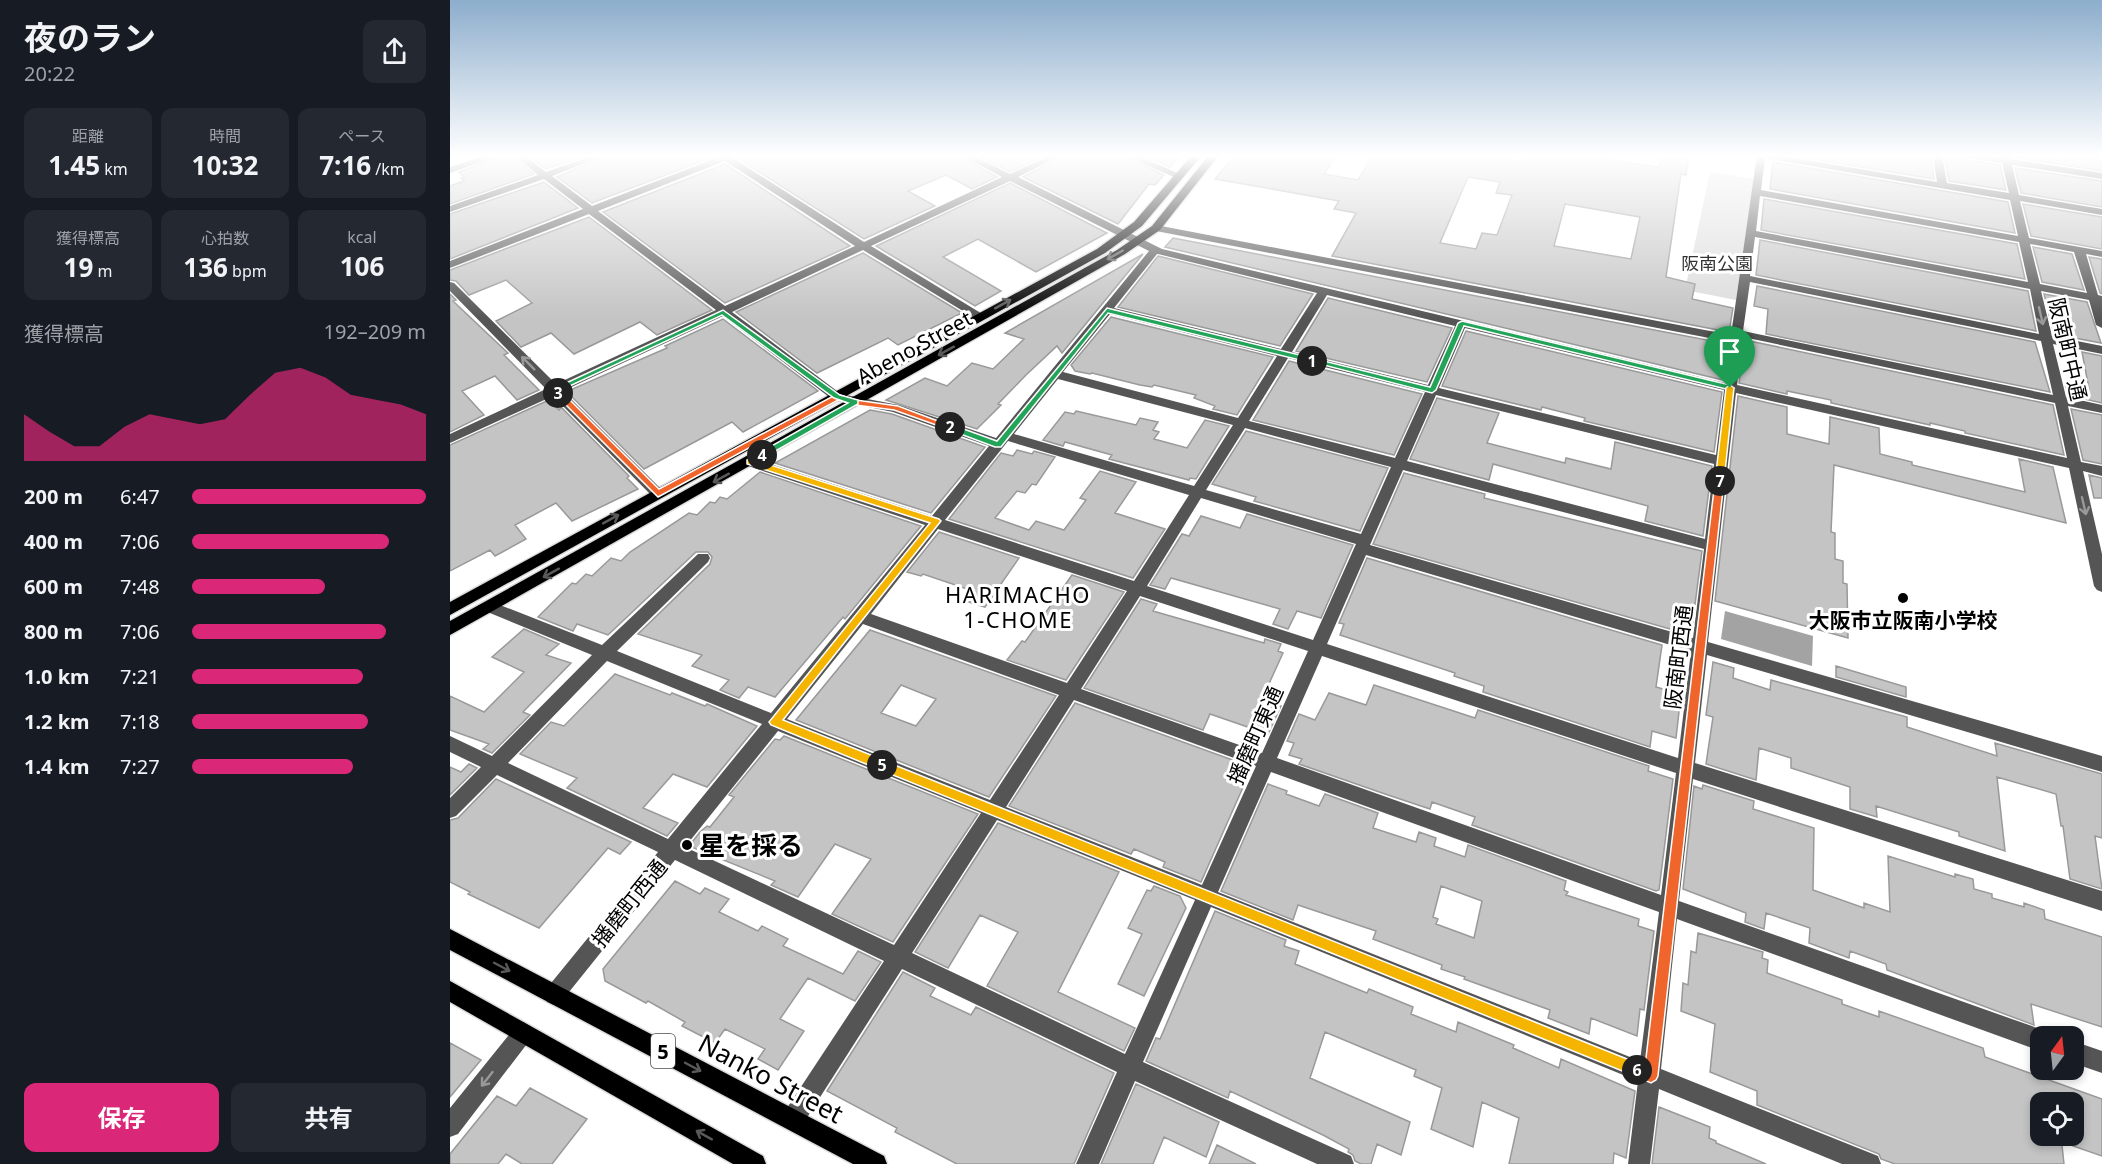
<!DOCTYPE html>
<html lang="ja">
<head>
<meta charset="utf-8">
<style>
  :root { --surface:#171b24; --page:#242831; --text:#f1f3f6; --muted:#9ea1a6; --accent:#db2777 }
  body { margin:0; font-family:"Noto Sans","Noto Sans JP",sans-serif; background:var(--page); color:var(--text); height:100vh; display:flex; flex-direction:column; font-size:22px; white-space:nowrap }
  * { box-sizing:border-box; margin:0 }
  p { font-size:20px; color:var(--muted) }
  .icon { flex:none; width:33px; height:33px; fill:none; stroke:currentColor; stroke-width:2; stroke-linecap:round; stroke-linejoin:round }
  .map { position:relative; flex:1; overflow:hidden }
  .details { display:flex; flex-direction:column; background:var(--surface); width:450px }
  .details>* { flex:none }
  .needle { width:39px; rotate:15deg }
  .controls { position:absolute; left:1580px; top:1026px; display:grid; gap:12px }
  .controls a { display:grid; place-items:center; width:54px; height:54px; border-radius:12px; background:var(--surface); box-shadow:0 3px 9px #0003; font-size:30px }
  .pin { position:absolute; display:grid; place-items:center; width:51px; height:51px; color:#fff; margin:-62px -26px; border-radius:50% 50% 50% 0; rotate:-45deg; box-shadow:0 0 6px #0007 }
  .pin .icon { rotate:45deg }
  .km { position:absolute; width:30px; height:30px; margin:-15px; border-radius:50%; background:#222; color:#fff; font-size:16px; line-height:30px; text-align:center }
  .round { display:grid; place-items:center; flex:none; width:63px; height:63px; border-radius:12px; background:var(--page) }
  .headline { display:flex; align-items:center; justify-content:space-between; height:102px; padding:0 24px }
  h1 { font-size:33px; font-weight:700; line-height:45px }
  .metrics { display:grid; grid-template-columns:repeat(3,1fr); gap:9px; height:102px; padding:6px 24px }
  .metrics div { display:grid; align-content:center; border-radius:12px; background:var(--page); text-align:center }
  .metrics b { font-size:26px; font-weight:700 }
  .metrics small { font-size:16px; font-weight:400 }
  .metrics p { font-size:16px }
  .chart { height:168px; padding:12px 24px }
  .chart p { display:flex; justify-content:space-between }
  .chart svg { width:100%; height:108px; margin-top:6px; fill:var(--accent); opacity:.7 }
  .action { display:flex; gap:12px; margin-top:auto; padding:12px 24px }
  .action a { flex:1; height:69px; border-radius:12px; background:var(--accent); color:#fff; font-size:24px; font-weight:700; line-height:69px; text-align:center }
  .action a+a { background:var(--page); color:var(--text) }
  ul { padding:0 24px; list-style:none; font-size:20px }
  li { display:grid; grid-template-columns:96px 72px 1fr; align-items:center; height:45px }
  li i { height:15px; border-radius:8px; background:var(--accent) }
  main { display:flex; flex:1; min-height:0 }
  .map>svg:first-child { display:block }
</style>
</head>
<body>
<main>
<section class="details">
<div class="headline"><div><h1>夜のラン</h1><p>20:22</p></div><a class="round"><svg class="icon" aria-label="share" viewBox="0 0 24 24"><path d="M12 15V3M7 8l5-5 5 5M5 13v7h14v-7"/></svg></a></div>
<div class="metrics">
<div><p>距離</p><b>1.45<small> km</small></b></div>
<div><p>時間</p><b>10:32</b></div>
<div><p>ペース</p><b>7:16<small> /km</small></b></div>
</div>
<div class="metrics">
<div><p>獲得標高</p><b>19<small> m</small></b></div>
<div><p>心拍数</p><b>136<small> bpm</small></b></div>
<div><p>kcal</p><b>106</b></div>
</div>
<div class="chart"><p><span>獲得標高</span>192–209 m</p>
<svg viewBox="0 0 160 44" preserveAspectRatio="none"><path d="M0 44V25L10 32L20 38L30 38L40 30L50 25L60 27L70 29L80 27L90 17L100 8L110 6L120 10L130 17L140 19L150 21L160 25V44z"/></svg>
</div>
<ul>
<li><b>200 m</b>6:47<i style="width:100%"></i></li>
<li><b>400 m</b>7:06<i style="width:84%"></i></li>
<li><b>600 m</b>7:48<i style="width:57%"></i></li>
<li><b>800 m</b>7:06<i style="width:83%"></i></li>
<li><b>1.0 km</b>7:21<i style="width:73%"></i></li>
<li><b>1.2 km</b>7:18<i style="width:75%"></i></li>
<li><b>1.4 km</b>7:27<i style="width:69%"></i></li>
</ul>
<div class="action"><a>保存</a><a>共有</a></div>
</section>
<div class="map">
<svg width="1652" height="1164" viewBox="0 0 1652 1164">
  <rect width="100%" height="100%" fill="#fff"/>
  <!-- green -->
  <path fill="#dcdcdc" d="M1260 172 1304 179 1286 300 1235 290Z"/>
  <!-- water -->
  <path fill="#a3a3a3" d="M1275 611 1363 636 1362 666 1271 639Z"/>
  <!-- building -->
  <path fill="#c4c4c4" stroke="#999" stroke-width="1.5" fill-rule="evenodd" d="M53 155H62L84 174 0 204V186L14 181 11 178 14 177 9 172Z
    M77 155H138L96 169Z
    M158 155H266V156L142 203 107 177Z
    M288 155H321L334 158 343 155H509L547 177 522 189 496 175 458 191 485 206 414 239 287 158Z
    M527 155H596L560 172Z
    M614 155H672L714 175 705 185 699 184 668 224 573 177Z
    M692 155H730L720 167Z
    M785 155H886L874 174 908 180 923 155H1029L1073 162 1076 155H1127L1207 167 1210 166 1211 155H1239L1236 175 1231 174 1216 277 1245 284 1242 299 1283 308 1279 332 882 256 906 213 884 209 889 201 765 179ZM1018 177 1050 182 1046 193 1062 195 1047 235 1032 233 1026 249 990 243ZM1115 204 1190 217 1181 259 1104 246Z
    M1339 155H1481L1484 179Z
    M1494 155H1513L1519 160 1550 165 1556 190 1499 181Z
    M1561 155 1618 161 1616 155H1652V171L1562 157Z
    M1323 162 1558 202 1565 233 1320 189Z
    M275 164 400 246 275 303 153 212Z
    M1565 168 1652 181V207L1571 193Z
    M94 182 128 208 0 259V214Z
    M560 183 657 233 586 272 528 239 493 257 551 291 525 306 426 246Z
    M1314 199 1567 244 1575 279 1311 230Z
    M1573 204 1652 217V249L1581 236Z
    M139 217 262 310 207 335 190 322 124 354 101 333 71 347 46 321 82 303 56 280 19 295 6 281 0 280V270Z
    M723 238 1278 344 1273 380 715 247Z
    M1310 240 1578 291 1586 331 1306 275Z
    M1583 247 1622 254 1634 290 1592 282Z
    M413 253 512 313 448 345 438 338 367 373 286 312Z
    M693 254 612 353 607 346 576 375 548 404 551 405 527 429 436 400 475 378 497 386 522 363 543 369 574 339 555 333Z
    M708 256 863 294 830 346 668 307Z
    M1639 257 1652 259V294L1650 293Z
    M1307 286 1585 342 1600 392 1316 334 1318 309 1304 306Z
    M0 294 6 300 3 301 58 353 54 355 89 390 67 400 45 376 12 391 34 415 0 432Z
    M1594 294 1637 302 1651 343 1604 334Z
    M878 298 1002 328 977 382 846 351Z
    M661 317 823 357 787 415 763 409 765 406 744 398 746 395 704 385 702 387 690 385 642 373 640 374 625 371 621 365Z
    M273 319 368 391 293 432 282 422 194 469 118 393 120 390 217 348 215 346Z
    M1016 331 1272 392 1264 452 1134 421 1135 418 1092 407 1091 410 992 386Z
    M1295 340 1603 405 1614 455 1515 433V431L1480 423V425L1381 403V400L1337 391V394L1289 383Z
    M1632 352 1652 356V403L1618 395 1615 384 1639 389Z
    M839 361 972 394 944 455 803 420Z
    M1288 396 1337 407V434L1379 444 1380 417 1429 428 1430 454 1462 462V465L1575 492 1569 459 1603 467 1616 523 1384 465 1381 532 1385 533V559L1393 561V583L1397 584 1398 638 1265 601Z
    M987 398 1049 413 1037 443 1115 463 1116 458 1161 469 1165 442 1262 466 1253 536 1195 521 1198 506 1043 464 1039 480 960 459Z
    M99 400 109 410 111 407 179 476 177 478 188 489 122 521 106 503 65 525 76 539 45 556 40 550 0 571V445Z
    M1621 409 1652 415V464L1633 460Z
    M420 410 442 414 535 447 481 513 325 463Z
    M626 411 686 425 690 418 708 422 703 430 709 432 704 439 737 448 755 420 779 426 746 479 740 478 739 480 659 459 662 455 615 442 613 446 593 440 615 412 624 414Z
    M796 431 938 468 910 531 804 501 806 497 762 484Z
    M567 450 582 454 584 451 605 457 586 485 582 484 575 493 567 491 545 518 579 530 586 521 614 530 636 500 630 498 650 471 686 482 665 513 715 529 683 578 499 519 551 453 563 456Z
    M310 472 471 526 395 619 393 617 325 697 298 687 289 698 270 690 279 680 242 666 252 655 188 634 260 564 262 557 258 552H246L158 635 127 624 123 631 88 617 122 583 126 584 136 574 142 576 161 558 171 561 180 552 239 513 247 515 260 502 265 503 270 497 277 499Z
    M954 473 1035 494 1034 498 1252 551 1241 635 923 544Z
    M1639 475 1652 478V498H1644Z
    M797 514 903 545 871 618 847 611 838 629 823 624 830 609 721 578 715 589 700 585 732 534 739 536 751 516 790 528Z
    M489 532 569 558 535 607 516 601 523 591 473 574 471 576 457 572Z
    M917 558 1212 645 1206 687 1231 694 1226 738 1202 731 1200 747 1033 692 1034 686 1004 676 1005 673 890 635 894 624 889 623Z
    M622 575 674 592 616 680 557 660 572 641 575 642Z
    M691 599 707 604 703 611 814 643 815 639 831 644 828 651 833 653 812 699 831 706 818 734 760 714 753 730 634 688Z
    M74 629 109 644 96 655 121 663 73 712 80 715 42 753 33 749 39 744 0 730V696L34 712 74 672 42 657Z
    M420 630 606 696 539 797 346 720ZM451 685 486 699 466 726 431 713Z
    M1263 662 1284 668 1283 678 1320 690 1321 680 1457 717V727L1547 756 1545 743 1652 774V838L1645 836 1652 889 1620 879 1613 826H1611L1606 794 1547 777 1555 851 1509 836V832L1426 806 1427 817 1400 809V787L1341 768V758L1309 748 1306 780 1256 764 1263 717 1256 715Z
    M1386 666 1456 687V697L1386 677Z
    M165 674 220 695 222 693 255 706 257 704 307 726 257 787 223 774 193 808 228 823 217 836 117 788 127 778 70 754 101 722 114 726Z
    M924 685 1025 718 1028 710 1199 766 1198 771 1223 779 1209 890 1206 891 1022 825 1025 817 982 802 980 809 935 794 849 764 852 759 839 755 844 743 837 741 849 714 865 720 879 693 916 705Z
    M625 703 802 767 751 882 713 867 715 862 684 849 681 854 559 806Z
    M334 736 528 814 443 942 382 914 421 859 385 844 348 897 321 885 325 881 239 846 250 832 257 826 260 827 284 797 279 795 325 739 330 740Z
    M19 764 27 768 0 795V767L11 772Z
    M46 779 181 842 170 854 158 848 89 928 18 894 20 892 0 882V820L8 818Z
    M818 784 837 791 836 794 869 806 875 794 928 813 923 828 966 842 969 832 986 838 984 846 1015 857 1018 845 1116 881 1114 890 1118 892 1116 895 1189 919 1188 926 1204 931 1194 1010 1190 1009 1187 1036 1141 1018 1139 1034 1098 1018 1100 1010 1014 979 1015 977 991 969 992 965 923 939 926 931 848 905 843 920 771 891ZM991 886 1032 901 1024 938 986 924 988 919 983 917Z
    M1253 785 1304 801 1303 809 1364 828 1363 890 1414 908V903L1440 912 1438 856 1505 877V874L1523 879 1524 889 1542 894V898L1574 907V903L1594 910 1595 919 1652 937V1027L1581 1004 1584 1025 1437 970 1436 964 1400 951 1399 958 1359 943 1360 928 1316 913 1314 929 1295 922 1296 913 1233 889 1244 786 1252 789Z
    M548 823 669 872 608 992 685 1028 674 1051 537 986 568 932 530 915 498 968 465 952Z
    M225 881 250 894 255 888 279 899 269 912 308 931 312 926 338 939 333 946 393 974 408 951 431 962 405 1001 358 978 330 1019 354 1031 328 1070 308 1059 315 1049 275 1029 265 1043 232 1026 235 1022 198 1001 196 1003 155 981 153 969Z
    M704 886 730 896 736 908 694 996 668 984 692 934 678 928 697 890 701 891Z
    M765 911 836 940 834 946 849 951 845 964 917 993 919 989 963 1007 961 1014 1006 1032 1008 1022 1064 1045 1063 1048 1109 1068 1111 1059 1185 1091 1176 1158 1164 1153 1163 1164H1059L1069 1118 1032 1102 1023 1147 981 1129 992 1088 964 1076 966 1070 875 1032 860 1078 960 1122 951 1155 927 1144 921 1164H911L905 1161 903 1155 898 1152 899 1149 873 1135 780 1091 778 1098 696 1061 706 1038 710 1039Z
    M1248 933 1313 952 1312 958 1318 960 1317 973 1392 1000V1004L1429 1017V1011L1533 1048 1535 1057 1652 1099V1156L1623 1146V1102H1590V1136H1611L1614 1164H1445L1431 1159 1429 1154 1307 1105V1091L1260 1072 1265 1024 1231 1011 1233 983 1238 985 1241 951 1246 953Z
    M453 972 485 988 480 996 521 1015 526 1007 664 1073 624 1164H507L445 1132 447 1128 377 1091Z
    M0 1043 31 1060 0 1097Z
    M686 1084 769 1122 756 1157 714 1137 703 1164H651Z
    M80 1088 137 1119 102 1164H72L56 1154 48 1164H0V1154L47 1096 66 1106Z
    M1209 1107 1260 1127 1259 1138 1266 1141V1143L1316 1164H1202Z
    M767 1145 806 1164H759Z"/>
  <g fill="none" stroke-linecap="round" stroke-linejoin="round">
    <!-- major casing -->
    <g stroke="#dbdbdb" stroke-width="3">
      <path id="major" d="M742 155H752L692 226 655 253 0 615V602L647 249 684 222Z
        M759 155H769L710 230 675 254 0 635V621L667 250 702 226Z
        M0 929 434 1156 437 1164H403L0 950Z
        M0 981 313 1156 316 1164H283L0 1002Z"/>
    </g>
    <!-- minor -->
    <path fill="#555" fill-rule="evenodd" d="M37 155H51L0 173V167Z
      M64 155H74L96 172 144 155H156L102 176 142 206 269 157 268 155H286L283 158 414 242 552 177 511 155H522L560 174 601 155H612L568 177 712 249 1275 383 1280 342 706 231 701 228 706 225 1281 335 1307 155H1327L1487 182 1483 155H1492L1497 183 1559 193 1552 163 1519 158 1515 155 1551 157V155H1559L1560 159 1652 173V179L1562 165 1569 195 1652 209V215L1570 201 1579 238 1652 251V257L1636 254 1648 295 1652 296V328L1646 325 1639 300 1591 291 1602 336 1652 346V354L1603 344 1616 397 1652 405V413L1618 406 1631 462 1652 466V476L1633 471 1652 554V592L1647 590 1644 586 1619 468 1286 393 1258 642 1652 756V772L1257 655 1245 763 1652 891V911L1243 779 1229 901 1590 1029 1597 1033 1599 1036H1590V1051L1227 919 1211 1069 1428 1156 1431 1164H1392L1209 1089 1200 1164H1178L1188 1081 761 907 693 1062 901 1156 904 1164H867L685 1081 649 1164H626L667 1072 452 969 351 1127 343 1130 335 1127 332 1119 335 1111 434 961 225 860 111 1002 104 1005 97 1002 94 995 97 988 208 852 47 775 6 816 0 818V798L31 767 0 752V736L42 756 142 655 35 611 32 607 35 603H45L152 645 248 554H258L260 558 258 562 167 651 321 713 475 525 295 465 293 462 295 459H305L482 516 539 446 443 412 383 400 273 316 113 391 213 491 215 494 213 497H203L103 396 0 443V434L96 389 0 291V282L4 283 106 384 266 310 139 214 0 268V261L133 209 94 179 0 212V206L88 175ZM1315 158 1560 200 1568 236 1311 190ZM275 161 405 246 275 306 148 211ZM560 181 699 251 546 438 449 405 391 394 282 312 413 250 526 319H534V315L421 246ZM1310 196 1569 242 1578 282 1306 231ZM1305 237 1580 289 1589 334 1300 276ZM1580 244 1624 252 1637 293 1590 284ZM707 254H708L867 293 831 349 664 308ZM1300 282 1591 341 1603 395 1293 331ZM877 295 1005 326 978 385 842 352ZM660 314 827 356 788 418 613 372ZM1015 328 1274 390 1266 455 989 388ZM1293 337 1605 403 1617 458 1287 385ZM838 358 975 392 945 458 799 421ZM608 379 783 425 744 486 564 434ZM986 395 1264 464 1255 539 957 461ZM795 428 941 467 911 534 756 490ZM558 441 739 495 684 581 495 520ZM953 470 1254 549 1243 638 920 545ZM751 498 906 544 863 640 697 586ZM488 529 677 591 617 683 421 614ZM916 555 1241 651 1228 758 877 644ZM690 596 858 651 812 753 631 689ZM413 624 609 695 540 800 337 719ZM872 656 1226 773 1211 895 827 758ZM157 661 312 724 218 839 58 763ZM624 700 806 766 752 885 556 807ZM328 731 531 813 444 945 235 847ZM821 772 1209 912 1190 1061 768 892ZM547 820 745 900 675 1054 462 953Z
      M674 155H687L734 176 726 178Z
      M73 1022 80 1026 84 1033 80 1040 8 1134 0 1137V1108L66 1026Z
      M1623 1041 1652 1051V1073L1623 1063Z"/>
    <!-- major -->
    <use href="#major" fill="#000" fill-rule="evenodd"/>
  </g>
  <!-- one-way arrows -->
  <defs><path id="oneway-shaft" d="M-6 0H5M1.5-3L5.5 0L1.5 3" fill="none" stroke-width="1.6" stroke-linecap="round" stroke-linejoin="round" transform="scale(1.5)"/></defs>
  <g stroke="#595959">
    <use href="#oneway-shaft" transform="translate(665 255) rotate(150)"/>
    <use href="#oneway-shaft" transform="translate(553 304) rotate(-29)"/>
    <use href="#oneway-shaft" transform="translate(496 351) rotate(151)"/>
    <use href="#oneway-shaft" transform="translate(271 478) rotate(151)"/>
    <use href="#oneway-shaft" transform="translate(161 519) rotate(-29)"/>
    <use href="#oneway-shaft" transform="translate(101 573) rotate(151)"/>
    <use href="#oneway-shaft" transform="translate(52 967) rotate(28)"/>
    <use href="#oneway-shaft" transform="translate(243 1067) rotate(28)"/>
    <use href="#oneway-shaft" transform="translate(254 1135) rotate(-151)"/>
  </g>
  <g stroke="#999">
    <use href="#oneway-shaft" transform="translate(1591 316) rotate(77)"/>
    <use href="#oneway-shaft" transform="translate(78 363) rotate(-135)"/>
    <use href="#oneway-shaft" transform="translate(1634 506) rotate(77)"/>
    <use href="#oneway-shaft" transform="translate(37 1079) rotate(128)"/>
  </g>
  <!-- sky -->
  <linearGradient id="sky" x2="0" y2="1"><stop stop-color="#8cadcc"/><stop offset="0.49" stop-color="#fff"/><stop offset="1" stop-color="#fff" stop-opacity="0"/></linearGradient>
  <rect width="1652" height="318" fill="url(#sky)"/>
  <!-- split-1 -->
  <path fill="#22a559" stroke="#fff" stroke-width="1.5" d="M1012 321 1280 385 1284 388 1280 390 1014 326 986 390 982 393 858 361 862 358 980 387 1008 323Z"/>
  <!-- split-2 -->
  <path fill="#22a559" stroke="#fff" stroke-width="1.5" d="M657 308 862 358 866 361 862 363 658 313 551 447H545L497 429V425L500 424 547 441Z"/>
  <!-- split-3 -->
  <path fill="#f0652b" stroke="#fff" stroke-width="1.5" d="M105 391H111L209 489 387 394 406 400 448 406 504 427 500 430 444 410 405 405 388 400 208 497 105 394Z"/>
  <!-- split-4 -->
  <path fill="#22a559" stroke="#fff" stroke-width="1.5" d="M273 310 390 395 408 400V404L315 457H309V453L398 403 384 398 272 315 111 390V394H105L101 390Z"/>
  <!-- split-5 -->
  <path fill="#f5b400" stroke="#fff" stroke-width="1.5" d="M309 453 316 455 308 461 489 519 491 521 333 720 436 761V769H428L321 725 319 722 480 523 297 464V460Z"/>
  <!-- split-6 -->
  <path fill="#f5b400" stroke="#fff" stroke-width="1.5" d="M432 760 1187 1063 1192 1065 1194 1070 1192 1075 1187 1077 428 769 427 765Z"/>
  <!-- split-7 -->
  <path fill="#f0652b" stroke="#fff" stroke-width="1.5" d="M1270 478 1274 481 1208 1076 1206 1080 1201 1083 1183 1075 1180 1070 1183 1065 1187 1063 1195 1066 1265 481Z"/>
  <!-- split-8 -->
  <path fill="#f5b400" stroke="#fff" stroke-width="1.5" d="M1280 385 1284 388 1274 481 1270 485 1265 481 1276 388Z"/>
  <!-- markers -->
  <g fill="#000" stroke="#fff" stroke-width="2">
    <circle cx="1453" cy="598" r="6"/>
    <circle cx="237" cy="845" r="6"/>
  </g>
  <g text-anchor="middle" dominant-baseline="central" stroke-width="6" stroke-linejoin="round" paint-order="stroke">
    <!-- far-park labels -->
    <g font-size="18" fill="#333" stroke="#fff">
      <text x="1267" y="263">阪南公園</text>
    </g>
    <!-- shield labels -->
    <rect fill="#fff" stroke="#4c4c4c" stroke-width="1.5" x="201" y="1034" width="24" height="34" rx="4.5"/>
    <g font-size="20" font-weight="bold" fill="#000">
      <text x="213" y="1051">5</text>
    </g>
    <!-- street labels -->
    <g font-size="21" fill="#000" stroke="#fff">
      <text transform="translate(464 347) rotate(-29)">Abeno Street</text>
      <text transform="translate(1618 349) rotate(77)">阪南町中通</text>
      <text transform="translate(1228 657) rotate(-83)">阪南町西通</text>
      <text transform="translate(805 735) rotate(-66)">播磨町東通</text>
      <text transform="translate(179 903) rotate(-51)">播磨町西通</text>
    </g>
    <!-- poi labels -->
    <g font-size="21" font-weight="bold" fill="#000" stroke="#fff">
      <text x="1453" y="620">大阪市立阪南小学校</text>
    </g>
    <!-- neighbourhood labels -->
    <g font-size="22" letter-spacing="1.5" fill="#000" stroke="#fff">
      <text x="568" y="594">HARIMACHO<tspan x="568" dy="25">1-CHOME</tspan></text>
    </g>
    <!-- near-poi labels -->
    <g font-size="26" font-weight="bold" fill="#000" stroke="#fff" text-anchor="start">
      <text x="249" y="845">星を採る</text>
    </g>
    <!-- near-street labels -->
    <g font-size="26" fill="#000" stroke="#fff">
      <text transform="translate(321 1078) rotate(28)">Nanko Street</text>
    </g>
  </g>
</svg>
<div class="controls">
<a><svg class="needle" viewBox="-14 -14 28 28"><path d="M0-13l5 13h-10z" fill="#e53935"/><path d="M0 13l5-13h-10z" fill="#9ea1a6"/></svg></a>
<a><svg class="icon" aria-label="locate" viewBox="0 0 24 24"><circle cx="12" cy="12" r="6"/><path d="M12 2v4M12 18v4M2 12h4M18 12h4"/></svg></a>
</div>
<div class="pin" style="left:1280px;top:388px;background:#1e9e55"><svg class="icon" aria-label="arrive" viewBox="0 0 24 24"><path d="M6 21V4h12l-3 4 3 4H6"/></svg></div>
<b class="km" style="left:862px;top:361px">1</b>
<b class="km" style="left:500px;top:427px">2</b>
<b class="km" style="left:108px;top:393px">3</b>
<b class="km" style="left:312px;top:455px">4</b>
<b class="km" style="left:432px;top:765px">5</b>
<b class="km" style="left:1187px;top:1070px">6</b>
<b class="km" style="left:1270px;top:481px">7</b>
</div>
</main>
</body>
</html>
